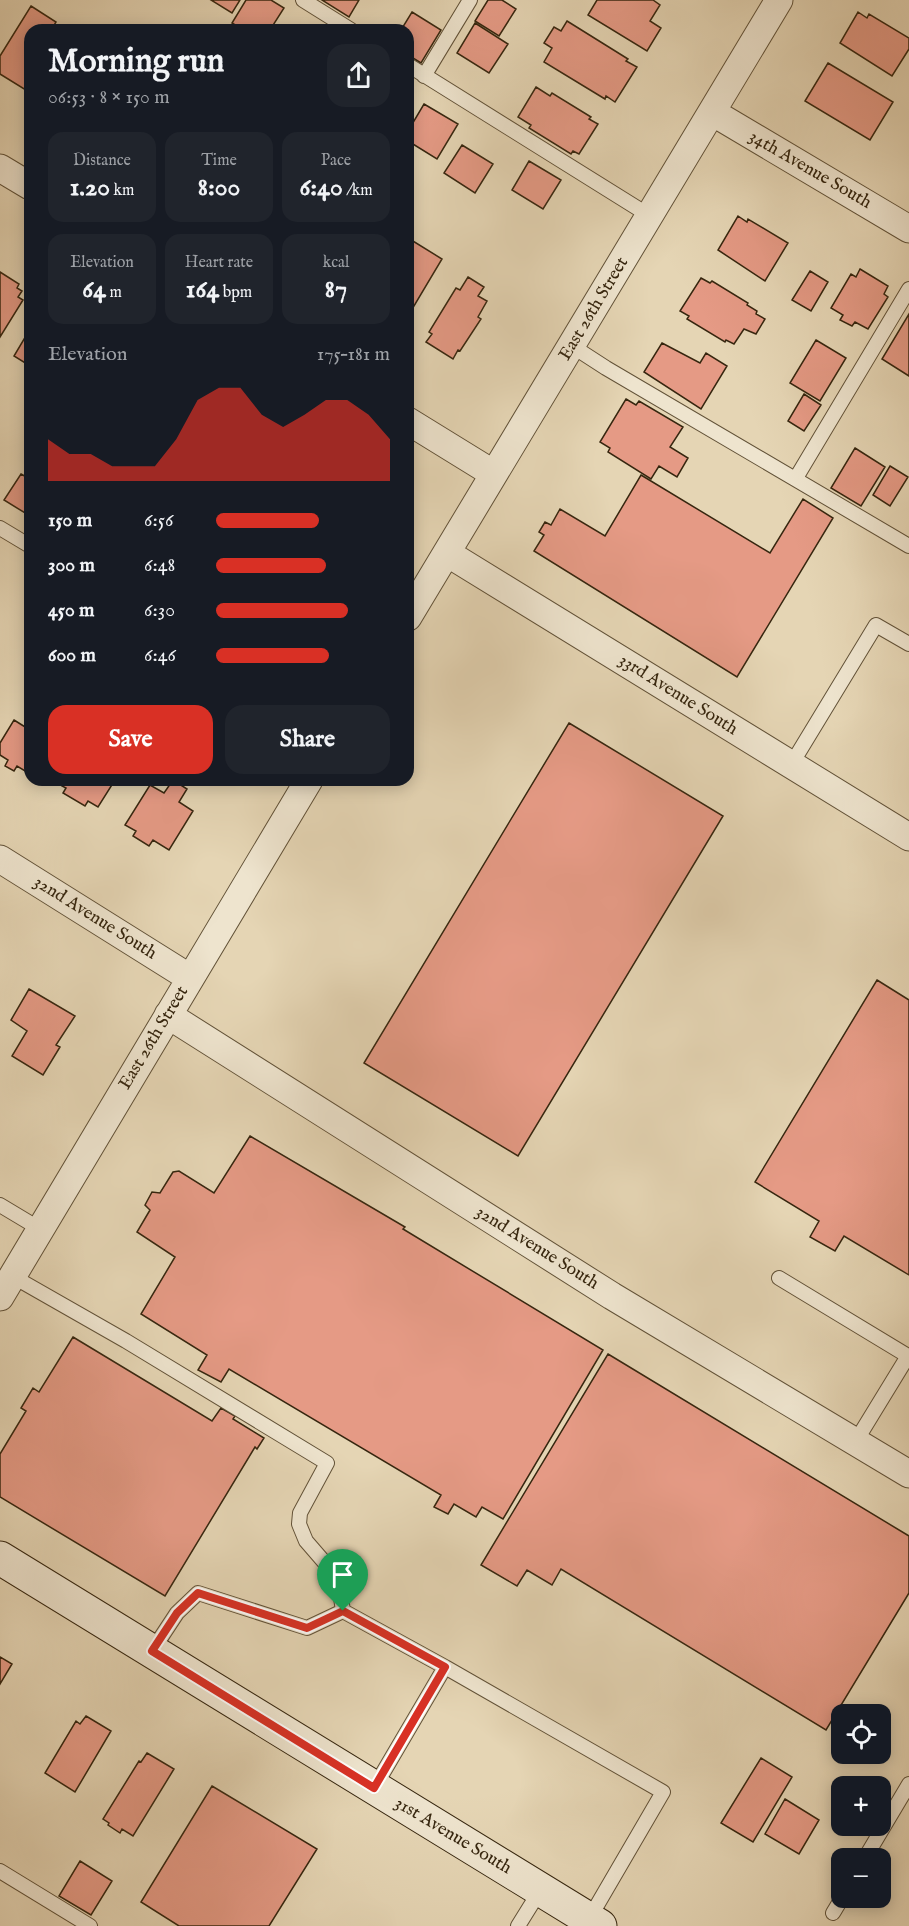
<!DOCTYPE html>
<html lang="en">
<head>
<meta charset="utf-8">
<style>
  :root { --surface:#171b24; --page:#20242c; --text:#f1f3f6; --muted:#9ea1a6; --accent:#d93025 }
  body { margin:0; font-family:"IM FELL English",serif; background:var(--page); color:var(--text); height:100vh; display:flex; flex-direction:column; font-size:22px; white-space:nowrap }
  * { box-sizing:border-box; margin:0 }
  p { font-size:20px; color:var(--muted) }
  .icon { flex:none; width:33px; height:33px; fill:none; stroke:currentColor; stroke-width:2; stroke-linecap:round; stroke-linejoin:round }
  .map { position:relative; flex:1; overflow:hidden }
  .details { position:absolute; left:24px; top:24px; width:390px; height:762px; display:flex; flex-direction:column; background:var(--surface); border-radius:18px; box-shadow:0 3px 15px #0003 }
  .details>* { flex:none }
  .buttons { position:absolute; left:831px; top:1704px; display:grid; gap:12px }
  .buttons a { display:grid; place-items:center; width:60px; height:60px; border-radius:12px; background:var(--surface); box-shadow:0 3px 15px #0003; font-size:30px }
  .pin { position:absolute; display:grid; place-items:center; width:51px; height:51px; color:#fff; margin:-62px -26px; border-radius:50% 50% 50% 0; rotate:-45deg; box-shadow:0 0 6px #0007 }
  .pin .icon { rotate:45deg }
  .round { display:grid; place-items:center; flex:none; width:63px; height:63px; border-radius:18px; background:var(--page) }
  .summary { display:flex; align-items:center; justify-content:space-between; height:102px; padding:0 24px }
  h1 { font-size:33px; font-weight:800; line-height:45px }
  .metrics { display:grid; grid-template-columns:repeat(3,1fr); gap:9px; height:102px; padding:6px 24px }
  .metrics div { display:grid; align-content:center; border-radius:15px; background:var(--page); text-align:center }
  .metrics b { font-size:26px; font-weight:800 }
  .metrics small { font-size:16px; font-weight:400 }
  .metrics p { font-size:16px }
  .chart { height:168px; padding:12px 24px }
  .chart p { display:flex; justify-content:space-between }
  .chart svg { width:100%; height:108px; margin-top:6px; fill:var(--accent); opacity:.7 }
  .primary-button { display:flex; gap:12px; margin-top:auto; padding:12px 24px }
  .primary-button a { flex:1; height:69px; border-radius:18px; background:var(--accent); color:#fff; font-size:24px; font-weight:800; line-height:69px; text-align:center }
  .primary-button a+a { background:var(--page); color:var(--text) }
  ul { padding:0 24px; list-style:none; font-size:20px }
  li { display:grid; grid-template-columns:96px 72px 1fr; align-items:center; height:45px }
  li i { height:15px; border-radius:8px; background:var(--accent) }
  .map>svg:first-child { display:block }
</style>
</head>
<body>
<div class="map">
<svg width="909" height="1926" viewBox="0 0 909 1926">
  <rect width="100%" height="100%" fill="#e5d5b4"/>
  <filter id="stains"><feTurbulence type="fractalNoise" baseFrequency=".00333" numOctaves="4"/><feColorMatrix values="0 0 0 0 .2 0 0 0 0 .09 0 0 0 0 .02 0 0 0 .5 -.17"/></filter>
  <radialGradient id="worn" r=".72"><stop offset=".6" stop-color="#630" stop-opacity="0"/><stop offset="1" stop-color="#630" stop-opacity=".3"/></radialGradient>
  <!-- building -->
  <path fill="#e59a85" stroke="#36260f" stroke-width="1.5" d="M211 0H240L232 13Z
    M246 0H271L284 8 270 30H243L232 23Z
    M322 0H359L349 17Z
    M488 0H502L516 9 499 36 475 21Z
    M597 0H653L660 5 650 21 661 28 647 51 588 15Z
    M31 6 56 22 53 27 57 30H30L29 92 0 74V56Z
    M412 12 441 30 421 63 408 55V30H401Z
    M858 12 867 18 869 14 909 38V49L892 76 840 43Z
    M567 21 628 59 626 61 637 67 615 102 606 96 605 99 544 62 552 48 544 43 554 27 561 31Z
    M475 23 508 44 489 73 457 53Z
    M828 63 893 102 870 140 805 101Z
    M536 87 550 96 552 93 591 117 589 119 598 124 579 154 573 151 571 154 529 128 531 125 518 117Z
    M424 104 458 124 437 159 408 141V131Z
    M462 145 493 164 475 193 444 173Z
    M529 161 561 180 543 209 512 190Z
    M738 216 747 222 748 219 788 243 765 281 718 250Z
    M408 238 442 259 408 316Z
    M860 269 888 286 884 294 888 297 868 329 855 322 852 326 840 320 843 315 831 308 851 274 856 277Z
    M810 271 828 282 811 311 792 300Z
    M0 272 19 284 17 288 22 291 18 297 23 300 0 337Z
    M468 277 484 287 478 296 487 301 478 317 481 319 460 351 458 350 453 359 426 342 432 334 429 332 456 288 460 290Z
    M701 278 710 283 712 281 748 303 747 305 757 311 756 314 765 319 756 334 744 329 734 344 726 340 725 342 687 319 689 316 680 311Z
    M909 314V376L882 359Z
    M30 329V366L14 356Z
    M816 340 846 358 820 401 790 383Z
    M662 343 700 363 706 353 727 366 701 409 644 372Z
    M804 394 821 405 804 431 788 421Z
    M626 399 636 405 639 401 683 427 670 447 688 458 677 477 659 466 651 479 608 452 610 448 600 442Z
    M855 448 885 467 861 506 831 488Z
    M890 466 908 477 890 506 873 495Z
    M21 474 30 479V516L4 500Z
    M641 475 770 553 803 499 833 518 737 677 534 551 544 535 539 532 545 522 551 525 560 509 605 536Z
    M14 720 30 730V774L17 766 14 771 5 766 8 760 0 755V743Z
    M569 723 723 816 518 1156 364 1063Z
    M65 780H115L98 807 88 801 85 806 63 793 66 788 62 786Z
    M173 780 187 789 179 802 193 811 169 850 153 840 149 846 133 836 136 831 125 825 150 785 164 793Z
    M877 980 909 1000V1275L844 1236 835 1251 810 1237 819 1221 755 1182Z
    M29 989 75 1016 56 1045 60 1047 43 1075 12 1056 27 1031 11 1020Z
    M250 1136 405 1227 403 1229 603 1350 503 1519 482 1507 476 1517 454 1504 448 1514 434 1507 441 1495 229 1369 221 1382 198 1370 207 1355 141 1314 175 1257 137 1232 150 1210 145 1205 152 1192 160 1193 173 1172 179 1171 214 1193Z
    M73 1337 212 1421 221 1408 235 1416 233 1419 264 1438 257 1449 255 1447 165 1596 0 1497V1454L26 1411 21 1408 33 1388 39 1392Z
    M608 1354 909 1536V1593L826 1730 561 1569 552 1585 527 1570 517 1586 481 1565Z
    M0 1657 12 1664 0 1684Z
    M86 1716 111 1731 75 1792 45 1773 76 1721 80 1724Z
    M147 1753 174 1769 133 1836 122 1829 120 1833 108 1825 109 1823 103 1819 139 1761 141 1762Z
    M761 1758 792 1777 753 1842 721 1823Z
    M212 1786 317 1849 269 1926H179L141 1902Z
    M785 1799 819 1820 799 1854 765 1834Z
    M80 1861 112 1881 91 1915 59 1896Z"/>
  <g fill="none" stroke-linecap="round" stroke-linejoin="round">
    <!-- lane casing -->
    <g stroke="#625238" stroke-width="16">
      <path id="lane" d="M303 0 351 30
        M408 65 650 216
        M424 76 470 0
        M572 346 606 368 909 546
        M796 478 909 289
        M0 528 30 546
        M791 765 876 625 909 644
        M0 1205 40 1229
        M12 1276 126 1341 327 1463 300 1513 299 1524 306 1541 338 1578 343 1611 445 1667
        M779 1278 908 1356 856 1441
        M152 1651 177 1613 198 1593 307 1628 343 1611
        M374 1788 445 1667 663 1792 589 1919
        M865 1858 909 1784
        M0 1871 90 1926
        M833 1913 842 1898
        M518 1926 541 1889"/>
    </g>
    <!-- street casing -->
    <g stroke="#625238" stroke-width="29">
      <path id="street" d="M712 112 909 229
        M0 168 30 186
        M408 421 494 474
        M447 553 909 837
        M408 617 779 0
        M0 859 190 978
        M168 1015 612 1296 909 1474
        M0 1297 309 780"/>
    </g>
    <!-- secondary casing -->
    <g stroke="#36260f" stroke-width="35">
      <path id="secondary" d="M0 1558 600 1926"/>
    </g>
    <!-- lane -->
    <use href="#lane" stroke="#eee4ce" stroke-width="14"/>
    <!-- street -->
    <use href="#street" stroke="#eee4ce" stroke-width="27"/>
    <!-- secondary -->
    <use href="#secondary" stroke="#eee4ce" stroke-width="33"/>
  </g>
  <g fill="none" stroke-linecap="round" stroke-linejoin="round">
    <!-- route casing -->
    <g stroke="#fff" stroke-width="12">
      <path id="route" d="M198 1593 307 1628 343 1611 445 1667 374 1788 152 1651 177 1613Z"/>
    </g>
    <!-- route -->
    <use href="#route" stroke="#d93025" stroke-width="8"/>
  </g>
  <g text-anchor="middle" dominant-baseline="central" stroke-width="5" stroke-linejoin="round" paint-order="stroke">
    <!-- street labels -->
    <g font-size="18" fill="#36260f" stroke="#eee4ce">
      <text transform="translate(810 170) rotate(30)">34th Avenue South</text>
      <text transform="translate(594 309) rotate(-59)">East 26th Street</text>
      <text transform="translate(678 695) rotate(32)">33rd Avenue South</text>
      <text transform="translate(95 918) rotate(32)">32nd Avenue South</text>
      <text transform="translate(154 1038) rotate(-59)">East 26th Street</text>
      <text transform="translate(537 1248) rotate(32)">32nd Avenue South</text>
      <text transform="translate(453 1836) rotate(31)">31st Avenue South</text>
    </g>
  </g>
  <rect width="100%" height="100%" filter="url(#stains)"/>
  <rect width="100%" height="100%" fill="url(#worn)"/>
</svg>
<div class="buttons">
<a><svg class="icon" aria-label="locate" viewBox="0 0 24 24"><circle cx="12" cy="12" r="6"/><path d="M12 2v4M12 18v4M2 12h4M18 12h4"/></svg></a>
<a>+</a>
<a>−</a>
</div>
<div class="pin" style="left:343px;top:1611px;background:#1e9e55"><svg class="icon" aria-label="arrive" viewBox="0 0 24 24"><path d="M6 21V4h12l-3 4 3 4H6"/></svg></div>
<section class="details">
<div class="summary"><div><h1>Morning run</h1><p>06:53 · 8 × 150 m</p></div><a class="round"><svg class="icon" aria-label="share" viewBox="0 0 24 24"><path d="M12 15V3M7 8l5-5 5 5M5 13v7h14v-7"/></svg></a></div>
<div class="metrics">
<div><p>Distance</p><b>1.20<small> km</small></b></div>
<div><p>Time</p><b>8:00</b></div>
<div><p>Pace</p><b>6:40<small> /km</small></b></div>
</div>
<div class="metrics">
<div><p>Elevation</p><b>64<small> m</small></b></div>
<div><p>Heart rate</p><b>164<small> bpm</small></b></div>
<div><p>kcal</p><b>87</b></div>
</div>
<div class="chart"><p><span>Elevation</span>175–181 m</p>
<svg viewBox="0 0 160 44" preserveAspectRatio="none"><path d="M0 44V27L10 33L20 33L30 38L40 38L50 38L60 27L70 11L80 6L90 6L100 17L110 22L120 17L130 11L140 11L150 17L160 27V44z"/></svg>
</div>
<ul>
<li><b>150 m</b>6:56<i style="width:59%"></i></li>
<li><b>300 m</b>6:48<i style="width:63%"></i></li>
<li><b>450 m</b>6:30<i style="width:76%"></i></li>
<li><b>600 m</b>6:46<i style="width:65%"></i></li>
</ul>
<div class="primary-button"><a>Save</a><a>Share</a></div>
</section>
</div>
</body>
</html>
